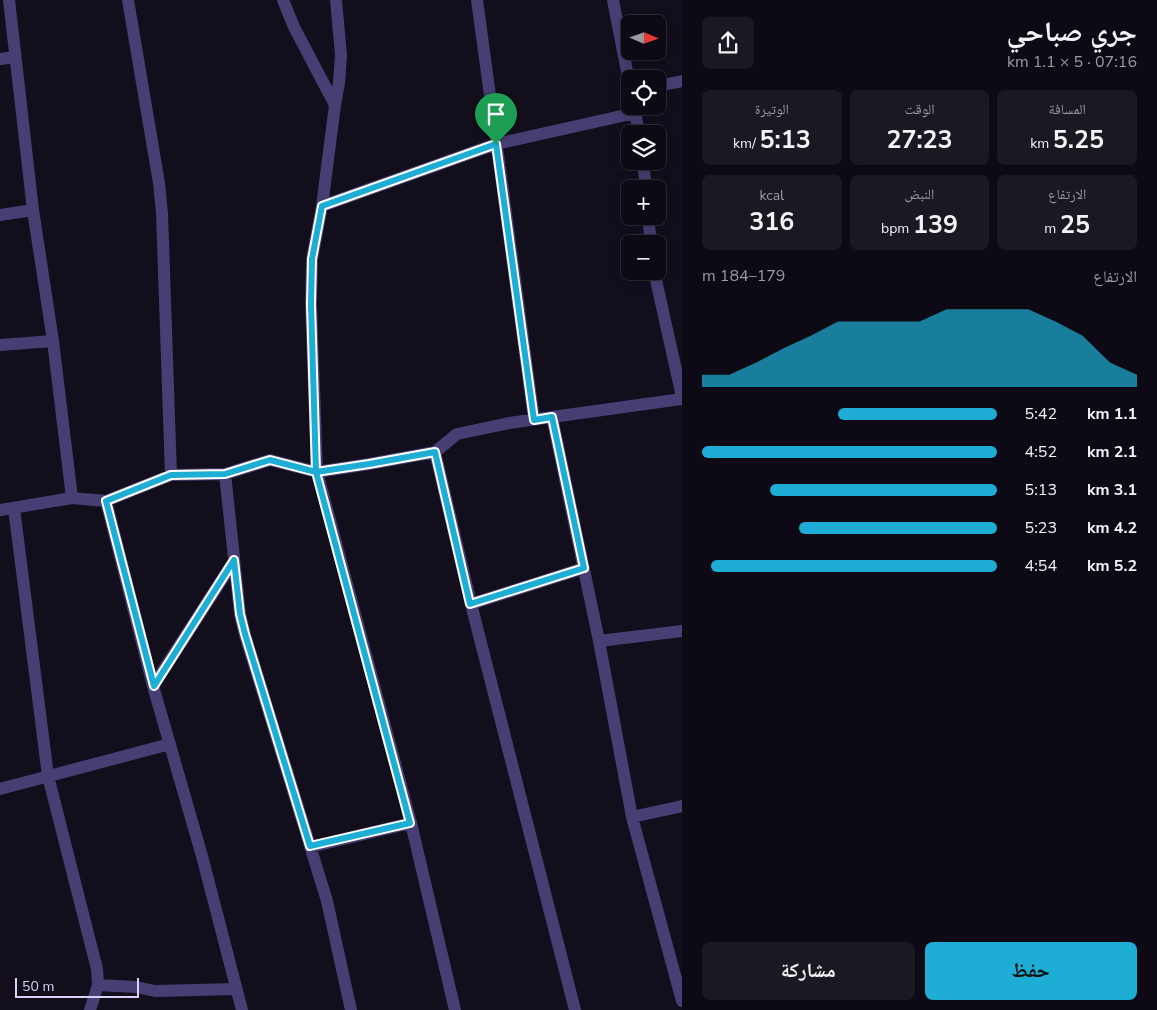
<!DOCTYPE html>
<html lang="ar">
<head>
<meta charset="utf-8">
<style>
  :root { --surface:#0e0a15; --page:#1c1822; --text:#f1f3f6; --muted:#9b9aa0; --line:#2e2b34; --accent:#1eaed5 }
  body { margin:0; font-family:"Nunito Sans","Noto Naskh Arabic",sans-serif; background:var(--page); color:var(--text); direction:rtl; height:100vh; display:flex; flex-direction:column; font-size:19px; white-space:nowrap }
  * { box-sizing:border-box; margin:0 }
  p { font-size:16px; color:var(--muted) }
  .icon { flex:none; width:28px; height:28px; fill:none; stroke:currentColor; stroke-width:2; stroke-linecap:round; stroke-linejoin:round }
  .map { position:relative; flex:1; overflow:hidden; direction:ltr }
  .side { display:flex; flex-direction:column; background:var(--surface); width:475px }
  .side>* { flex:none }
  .needle { width:32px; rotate:92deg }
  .tools { position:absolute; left:621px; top:15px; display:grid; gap:10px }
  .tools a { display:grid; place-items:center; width:45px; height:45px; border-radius:8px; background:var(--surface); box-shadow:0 2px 12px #0003,0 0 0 1px var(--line); font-size:25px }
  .scale { position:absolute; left:15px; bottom:12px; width:124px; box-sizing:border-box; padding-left:5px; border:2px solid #d9cff8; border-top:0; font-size:14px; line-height:18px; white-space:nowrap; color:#d9cff8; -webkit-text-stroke:4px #120e1c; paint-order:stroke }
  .pin { position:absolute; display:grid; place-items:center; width:42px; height:42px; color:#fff; margin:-51px -21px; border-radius:50% 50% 50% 0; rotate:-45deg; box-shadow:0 0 5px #0007 }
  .pin .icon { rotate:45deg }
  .round { display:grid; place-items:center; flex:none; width:52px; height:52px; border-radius:8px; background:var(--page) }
  .head { display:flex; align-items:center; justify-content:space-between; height:85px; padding:0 20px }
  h1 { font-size:28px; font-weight:700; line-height:38px }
  .stats { display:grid; grid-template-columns:repeat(3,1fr); gap:8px; height:85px; padding:5px 20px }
  .stats div { display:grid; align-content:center; border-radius:8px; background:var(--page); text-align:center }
  .stats b { font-size:25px; font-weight:700 }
  .stats small { font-size:14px; font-weight:400 }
  .stats p { font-size:14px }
  .chart { height:140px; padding:10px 20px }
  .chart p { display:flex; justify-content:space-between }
  .chart svg { width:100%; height:90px; margin-top:5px; fill:var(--accent); opacity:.7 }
  .primary-button { display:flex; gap:10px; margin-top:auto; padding:10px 20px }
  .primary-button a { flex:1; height:58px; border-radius:8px; background:var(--accent); color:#111; font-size:20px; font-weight:700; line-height:58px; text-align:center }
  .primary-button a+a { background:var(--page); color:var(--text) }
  ul { padding:0 20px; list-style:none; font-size:16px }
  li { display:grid; grid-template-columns:80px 60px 1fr; align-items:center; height:38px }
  li i { height:12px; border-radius:6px; background:var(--accent) }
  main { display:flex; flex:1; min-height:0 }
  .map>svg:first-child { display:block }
</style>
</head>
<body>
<main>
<section class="side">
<div class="head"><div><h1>جري صباحي</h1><p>07:16 · 5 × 1.1 km</p></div><a class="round"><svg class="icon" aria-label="share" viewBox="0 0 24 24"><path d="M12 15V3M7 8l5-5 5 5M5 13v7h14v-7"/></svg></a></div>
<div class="stats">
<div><p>المسافة</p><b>5.25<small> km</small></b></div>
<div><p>الوقت</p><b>27:23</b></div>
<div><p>الوتيرة</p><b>5:13<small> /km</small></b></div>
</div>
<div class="stats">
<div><p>الارتفاع</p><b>25<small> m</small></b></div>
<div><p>النبض</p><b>139<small> bpm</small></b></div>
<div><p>kcal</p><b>316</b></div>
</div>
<div class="chart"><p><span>الارتفاع</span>179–184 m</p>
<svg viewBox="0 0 160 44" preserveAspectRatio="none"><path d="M0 44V38L10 38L20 32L30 25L40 19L50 12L60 12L70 12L80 12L90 6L100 6L110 6L120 6L130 12L140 19L150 32L160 38V44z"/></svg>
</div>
<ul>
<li><b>1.1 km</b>5:42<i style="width:54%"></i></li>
<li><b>2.1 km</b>4:52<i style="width:100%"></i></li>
<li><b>3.1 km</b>5:13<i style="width:77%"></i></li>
<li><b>4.2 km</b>5:23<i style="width:67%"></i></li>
<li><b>5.2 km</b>4:54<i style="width:97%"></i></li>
</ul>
<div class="primary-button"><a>حفظ</a><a>مشاركة</a></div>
</section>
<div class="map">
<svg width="682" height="1010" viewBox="0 0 682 1010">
  <rect width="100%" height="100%" fill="#120e1c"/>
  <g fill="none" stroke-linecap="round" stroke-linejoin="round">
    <!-- minor -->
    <path stroke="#473f74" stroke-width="12" d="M9 0 33 210 53 341 72 498
      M128 0 159 183 162 213 171 475
      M283 0 294 27 335 105
      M336 0 341 55 339 83 335 105 322 206 312 259 311 304 317 472 411 823 455 1010
      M477 0 534 419
      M613 0 630 87
      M0 59 15 57
      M658 86 682 81
      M634 106 639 134
      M643 161 646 189
      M322 206 496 144 635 113 639 106
      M0 215 33 210
      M648 216 651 244
      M654 271 682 397
      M0 345 53 341
      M552 417 599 641 632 817 682 1001
      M435 452 471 604 575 1010
      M225 474 240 614 245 635 327 901 351 1010
      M106 501 153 686 202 856 242 1010
      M14 508 48 776 97 969 98 985 90 1010
      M0 510 72 498 106 501 171 475 225 474 270 460 317 472 369 464 435 452 457 434 509 423 682 399
      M471 604 584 568
      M599 641 682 631
      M153 686 234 561
      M0 789 170 744
      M632 817 682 806
      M310 847 411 823
      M98 985 136 987 155 991 236 989"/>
  </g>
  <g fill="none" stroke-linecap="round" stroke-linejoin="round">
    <!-- route casing -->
    <g stroke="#fff" stroke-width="10">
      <path id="route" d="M496 144 322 206 312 259 311 304 316 472 270 460 225 474 171 475 106 501 154 686 234 560 240 614 245 634 310 846 410 823 316 472 369 464 435 452 470 604 584 568 552 417 534 420 496 144"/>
    </g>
    <!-- route -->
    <use href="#route" stroke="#1eaed5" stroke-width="6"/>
  </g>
</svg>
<div class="tools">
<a><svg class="needle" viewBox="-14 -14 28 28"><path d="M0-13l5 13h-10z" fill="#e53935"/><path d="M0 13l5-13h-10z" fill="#9b9aa0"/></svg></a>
<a><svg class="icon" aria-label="locate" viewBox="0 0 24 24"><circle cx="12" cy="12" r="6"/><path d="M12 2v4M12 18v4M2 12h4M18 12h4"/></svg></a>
<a><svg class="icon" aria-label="layers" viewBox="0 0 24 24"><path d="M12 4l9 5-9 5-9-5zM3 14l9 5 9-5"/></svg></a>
<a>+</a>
<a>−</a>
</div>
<div class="scale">50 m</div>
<div class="pin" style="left:496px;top:144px;background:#1e9e55"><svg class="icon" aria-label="arrive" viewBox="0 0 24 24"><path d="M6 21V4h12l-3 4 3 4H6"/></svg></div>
</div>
</main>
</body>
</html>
